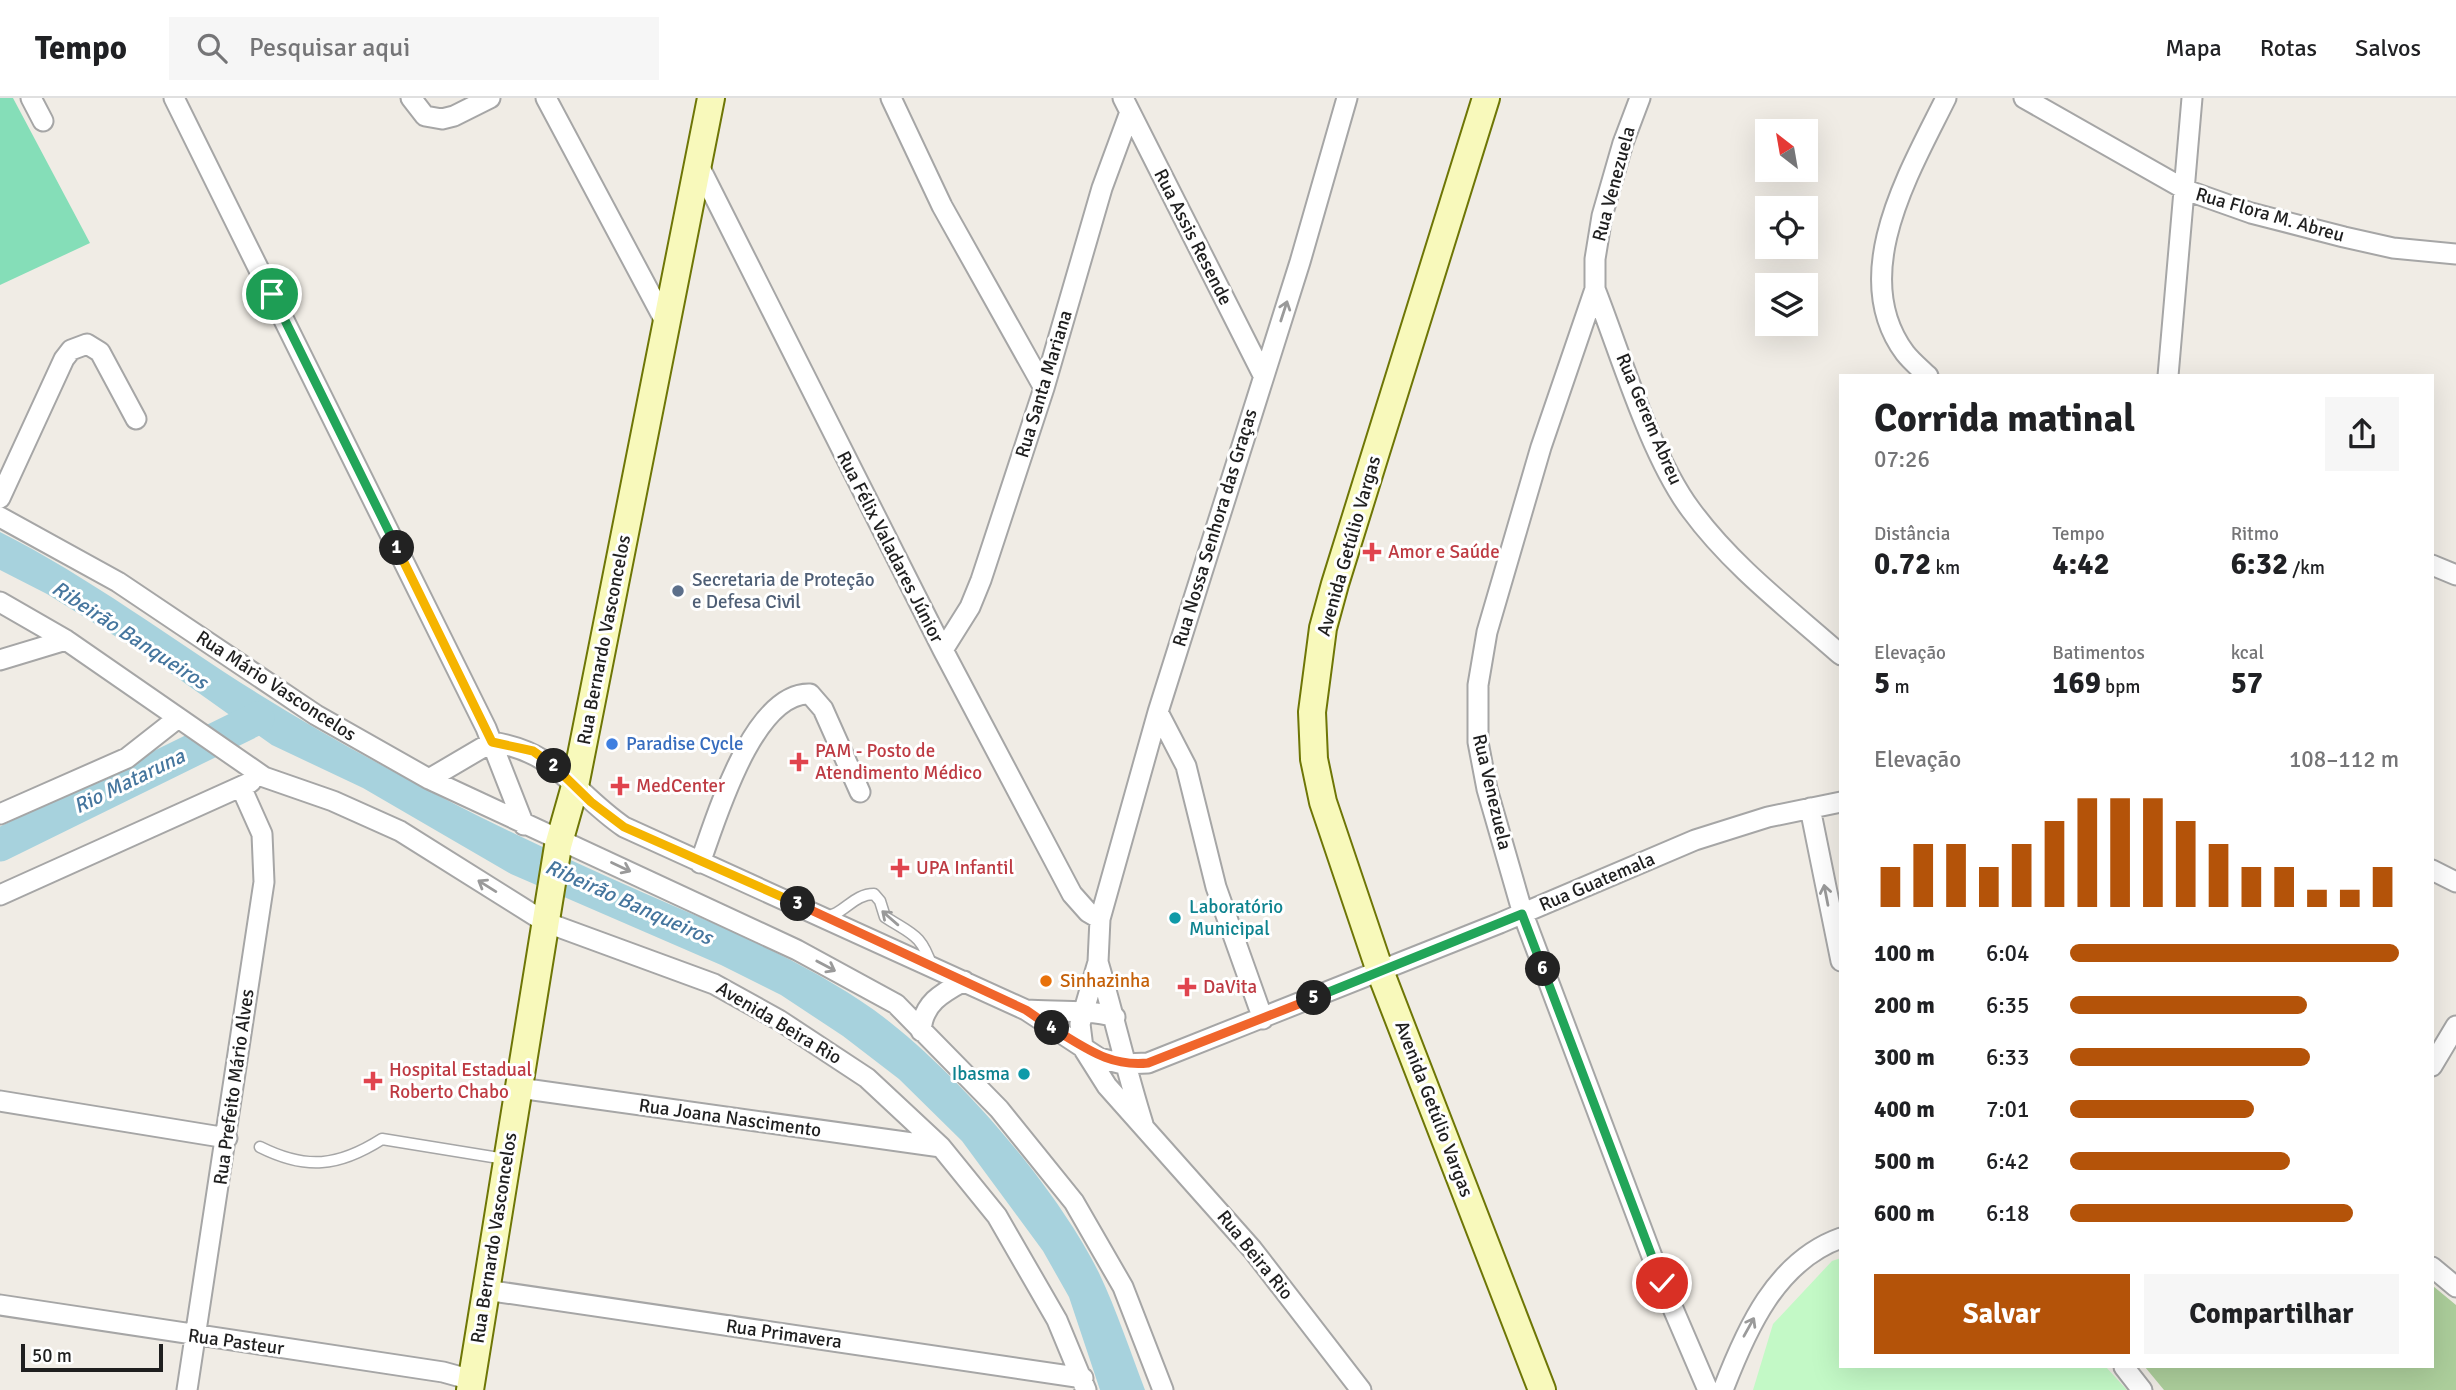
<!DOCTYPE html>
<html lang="pt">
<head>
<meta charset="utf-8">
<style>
  :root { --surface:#fff; --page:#f6f6f6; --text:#202124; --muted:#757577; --line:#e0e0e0; --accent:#b45309 }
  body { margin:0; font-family:Signika,sans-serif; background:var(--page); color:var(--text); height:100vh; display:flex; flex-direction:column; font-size:26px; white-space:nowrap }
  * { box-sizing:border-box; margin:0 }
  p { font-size:23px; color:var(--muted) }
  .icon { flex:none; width:38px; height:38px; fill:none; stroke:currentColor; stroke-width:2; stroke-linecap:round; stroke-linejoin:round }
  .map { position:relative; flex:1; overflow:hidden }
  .drawer { position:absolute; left:1839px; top:276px; width:595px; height:994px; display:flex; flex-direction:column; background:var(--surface); border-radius:0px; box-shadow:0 7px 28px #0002 }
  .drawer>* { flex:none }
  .needle { width:46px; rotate:329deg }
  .buttons { position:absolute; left:1755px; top:21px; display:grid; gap:14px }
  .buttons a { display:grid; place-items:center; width:63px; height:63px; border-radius:0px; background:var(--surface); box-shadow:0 7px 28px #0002; font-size:35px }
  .scale { position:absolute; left:21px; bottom:18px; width:142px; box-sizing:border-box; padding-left:7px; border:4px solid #1f1f1f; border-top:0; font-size:19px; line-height:24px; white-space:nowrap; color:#1f1f1f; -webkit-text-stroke:5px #fff; paint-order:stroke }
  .pin { position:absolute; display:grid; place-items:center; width:60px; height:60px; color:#fff; margin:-30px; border:4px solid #fff; border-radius:50%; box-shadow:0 2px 7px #0007 }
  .km { position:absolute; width:35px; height:35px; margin:-18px; border-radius:50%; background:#222; color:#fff; font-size:19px; line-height:35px; text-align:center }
  .round { display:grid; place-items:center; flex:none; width:74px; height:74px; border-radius:0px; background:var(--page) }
  .headline { display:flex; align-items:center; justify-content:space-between; height:119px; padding:0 35px }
  h1 { font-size:38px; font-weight:700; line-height:52px }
  .figures { display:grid; grid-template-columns:repeat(3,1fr); gap:10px; height:119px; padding:7px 35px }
  .figures div { display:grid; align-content:center }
  .figures b { font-size:30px; font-weight:700 }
  .figures small { font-size:19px; font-weight:400 }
  .figures p { font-size:19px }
  .chart { height:196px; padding:14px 35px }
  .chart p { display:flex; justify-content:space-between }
  .chart svg { width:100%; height:126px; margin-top:7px; stroke:var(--accent); stroke-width:6 }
  .primary-button { display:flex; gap:14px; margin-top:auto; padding:14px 35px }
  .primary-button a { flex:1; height:80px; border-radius:0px; background:var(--accent); color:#fff; font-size:28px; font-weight:700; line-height:80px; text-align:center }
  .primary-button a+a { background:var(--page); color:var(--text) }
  ul { padding:0 35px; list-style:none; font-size:23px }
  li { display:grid; grid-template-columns:112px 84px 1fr; align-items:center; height:52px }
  li i { height:18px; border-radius:9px; background:var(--accent) }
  header { display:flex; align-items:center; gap:42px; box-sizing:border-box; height:98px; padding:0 35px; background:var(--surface); border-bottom:2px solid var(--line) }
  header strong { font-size:33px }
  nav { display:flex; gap:38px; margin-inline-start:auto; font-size:24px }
  .search { width:490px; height:63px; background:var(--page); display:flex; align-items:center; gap:18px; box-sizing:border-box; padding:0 24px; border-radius:0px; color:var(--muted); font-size:26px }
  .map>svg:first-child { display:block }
</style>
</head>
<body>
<header>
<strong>Tempo</strong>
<div class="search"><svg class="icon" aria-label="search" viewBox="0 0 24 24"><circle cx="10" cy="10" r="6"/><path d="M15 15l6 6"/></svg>Pesquisar aqui</div>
<nav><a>Mapa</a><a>Rotas</a><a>Salvos</a></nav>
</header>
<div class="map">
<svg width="2456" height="1292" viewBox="0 0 2456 1292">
  <rect width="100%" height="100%" fill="#f0ece5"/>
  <!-- forest -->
  <path fill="#acce9b" d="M2433 1188 2456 1207V1292H2164L2145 1269H2432Z"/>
  <!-- park -->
  <path fill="#c3f9c6" d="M1841 1160V1269H2106L2127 1292H1753L1773 1226 1832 1163Z"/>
  <!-- pitch -->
  <path fill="#85deb8" d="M0 0H13L90 145 0 187Z"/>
  <!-- water -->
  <path fill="#a7d2dd" d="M0 434C91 480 171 541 257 595 303 624 350 650 398 676 478 720 560 758 644 795 722 829 805 863 874 912 953 969 1056 1088 1099 1175 1117 1213 1130 1253 1145 1292H1100L1069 1199 1043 1153 962 1043 899 981 843 938 781 897 721 867 511 776 363 690 272 647 144 556 47 496 0 472Z"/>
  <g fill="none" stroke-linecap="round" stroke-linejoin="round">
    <!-- river -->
    <path stroke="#a7d2dd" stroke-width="33" d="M0 747 258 620"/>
    <!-- lane casing -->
    <g stroke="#a6a6a6" stroke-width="13">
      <path id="lane" d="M824 819C844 817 853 796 874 796L880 803 885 819C913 837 921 836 932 869
        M260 1049C306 1072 338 1069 382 1041L505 1061"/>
    </g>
    <!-- street casing -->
    <g stroke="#a6a6a6" stroke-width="23">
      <path id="street" d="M31 0 43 23
        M174 0 486 630 524 727
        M411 0 425 18 442 21 454 18 490 0
        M546 0 666 225
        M891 0 942 108 1044 290
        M1123 0 1263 277
        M1347 0 1300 164 1158 614 1100 821 1098 864 1080 926 1083 950 1107 988 1252 1151 1361 1292
        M1640 0 1623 45 1602 118 1595 161V191L1541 349 1487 534 1478 587V644L1487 691 1523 816 1662 1185 1708 1292
        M2024 0 2186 92 2251 115 2344 139 2393 150 2456 156
        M697 64 943 552 1072 796 1088 814 1100 821
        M1595 191C1621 257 1650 357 1691 412 1732 468 1789 511 1841 557
        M1928 278C1921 271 1912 264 1905 255 1847 177 1910 73 1946 0
        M2168 278 2192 0
        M0 400 64 261 71 252 87 246 100 254 136 321
        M0 419 118 484 316 617 429 681 797 852 896 906 999 1011 1074 1104 1123 1189 1163 1292
        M2432 467 2456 477
        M0 504 66 542 264 679 333 703 400 733 545 824 714 886 779 922 867 980 941 1049 997 1118 1057 1222 1086 1292
        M943 552 970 509 981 482 1044 290 1102 90 1130 14
        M0 562 66 542
        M1158 614 1186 668 1216 789 1263 921
        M429 681 492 644C558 654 573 694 624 729L1026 912 1099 960 1123 966 1148 965 1500 825 1695 742 1768 719 1841 704
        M1810 710 1841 863
        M0 716 127 660 178 620
        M700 765C716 721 753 594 810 596L823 611 860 694
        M2432 772 2456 784
        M0 797 251 684
        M1098 864C1114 918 1126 972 1143 1026
        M1026 912C1054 914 1089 911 1115 919
        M921 933C923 905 942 895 964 883
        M2432 968 2456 928
        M519 990 941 1049
        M0 1003 227 1040
        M2432 1169 2456 1189
        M486 1192 1083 1280
        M0 1207 443 1274 472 1282
        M2124 1269 2142 1292
        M187 1292 264 784 262 736 241 689
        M1723 1292C1746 1232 1776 1163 1841 1140"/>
    </g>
    <!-- secondary casing -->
    <g stroke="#6e7606" stroke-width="30">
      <path id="secondary" d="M1486 0 1335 486 1323 530 1312 614 1314 661 1323 704 1380 873 1542 1292
        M470 1292 558 748 575 688 711 0"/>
    </g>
    <!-- lane -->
    <use href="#lane" stroke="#fff" stroke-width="10"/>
    <!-- street -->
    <use href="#street" stroke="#fff" stroke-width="19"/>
    <!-- secondary -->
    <use href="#secondary" stroke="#f8f9bb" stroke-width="26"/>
  </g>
  <!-- one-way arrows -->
  <defs><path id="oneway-shaft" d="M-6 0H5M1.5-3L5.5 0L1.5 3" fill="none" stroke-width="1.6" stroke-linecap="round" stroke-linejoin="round" transform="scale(1.75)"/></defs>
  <g stroke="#9a9a9a">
    <use href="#oneway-shaft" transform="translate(1284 213) rotate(-72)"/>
    <use href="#oneway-shaft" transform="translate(621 769) rotate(25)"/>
    <use href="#oneway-shaft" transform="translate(487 788) rotate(-148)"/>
    <use href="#oneway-shaft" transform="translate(1826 797) rotate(-101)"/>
    <use href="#oneway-shaft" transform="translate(890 820) rotate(-139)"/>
    <use href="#oneway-shaft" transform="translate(826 868) rotate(28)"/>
    <use href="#oneway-shaft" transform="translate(1749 1229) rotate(-61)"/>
  </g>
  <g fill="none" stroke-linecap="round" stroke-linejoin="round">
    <!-- split-1 casing -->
    <g stroke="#fff" stroke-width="14">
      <path id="split-1" d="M272 196 397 450"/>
    </g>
    <!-- split-2 casing -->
    <g stroke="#fff" stroke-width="14">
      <path id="split-2" d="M397 450 492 644 533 653 554 668"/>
    </g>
    <!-- split-3 casing -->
    <g stroke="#fff" stroke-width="14">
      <path id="split-3" d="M554 668 591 704 624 729 798 806"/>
    </g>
    <!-- split-4 casing -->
    <g stroke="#fff" stroke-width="14">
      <path id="split-4" d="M798 806 1026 912 1052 930"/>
    </g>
    <!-- split-5 casing -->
    <g stroke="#fff" stroke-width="14">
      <path id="split-5" d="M1052 930C1085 949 1108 969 1148 965L1314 900"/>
    </g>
    <!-- split-6 casing -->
    <g stroke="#fff" stroke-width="14">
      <path id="split-6" d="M1314 900 1522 816 1543 871"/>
    </g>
    <!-- split-7 casing -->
    <g stroke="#fff" stroke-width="14">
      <path id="split-7" d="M1543 871 1662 1185"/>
    </g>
    <!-- split-1 -->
    <use href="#split-1" stroke="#22a559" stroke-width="9"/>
    <!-- split-2 -->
    <use href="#split-2" stroke="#f5b400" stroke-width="9"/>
    <!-- split-3 -->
    <use href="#split-3" stroke="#f5b400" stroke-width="9"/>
    <!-- split-4 -->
    <use href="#split-4" stroke="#f0652b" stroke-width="9"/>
    <!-- split-5 -->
    <use href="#split-5" stroke="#f0652b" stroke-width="9"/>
    <!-- split-6 -->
    <use href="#split-6" stroke="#22a559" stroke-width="9"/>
    <!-- split-7 -->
    <use href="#split-7" stroke="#22a559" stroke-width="9"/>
  </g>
  <!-- markers -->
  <g fill="#e0444e" stroke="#fff" stroke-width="2.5">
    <path d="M1368.5 443.5h7v7h7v7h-7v7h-7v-7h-7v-7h7z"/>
    <path d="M795.5 653.5h7v7h7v7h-7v7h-7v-7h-7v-7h7z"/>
    <path d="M616.5 677.5h7v7h7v7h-7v7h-7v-7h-7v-7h7z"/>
    <path d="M896.5 759.5h7v7h7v7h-7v7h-7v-7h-7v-7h7z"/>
    <path d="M1183.5 878.5h7v7h7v7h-7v7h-7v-7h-7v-7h7z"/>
    <path d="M369.5 972.5h7v7h7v7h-7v7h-7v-7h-7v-7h7z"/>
  </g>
  <circle fill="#5c6f8a" stroke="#fff" stroke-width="2.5" cx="678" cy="493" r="7"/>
  <circle fill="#3f7fe0" stroke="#fff" stroke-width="2.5" cx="612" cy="646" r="7"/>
  <g fill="#0f9aa8" stroke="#fff" stroke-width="2.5">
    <circle cx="1175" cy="820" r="7"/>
    <circle cx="1024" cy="976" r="7"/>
  </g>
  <circle fill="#e8710a" stroke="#fff" stroke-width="2.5" cx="1046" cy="883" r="7"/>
  <g text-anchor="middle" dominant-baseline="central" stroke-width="6" stroke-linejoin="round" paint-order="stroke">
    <!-- street labels -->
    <g font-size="19" fill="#1f1f1f" stroke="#fff">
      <text transform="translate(1614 86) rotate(-75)">Rua Venezuela</text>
      <text transform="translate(2270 117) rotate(16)">Rua Flora M. Abreu</text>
      <text transform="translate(1193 139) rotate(63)">Rua Assis Resende</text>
      <text transform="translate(1044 286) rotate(-73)">Rua Santa Mariana</text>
      <text transform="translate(1649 321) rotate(67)">Rua Gerem Abreu</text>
      <text transform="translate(1215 430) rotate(-73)">Rua Nossa Senhora das Graças</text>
      <text transform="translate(1349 448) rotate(-74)">Avenida Getúlio Vargas</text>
      <text transform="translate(890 449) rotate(63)">Rua Félix Valadares Júnior</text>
      <text transform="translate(604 542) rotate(-79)">Rua Bernardo Vasconcelos</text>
      <text transform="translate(276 588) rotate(33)">Rua Mário Vasconcelos</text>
      <text transform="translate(1492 694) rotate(77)">Rua Venezuela</text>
      <text transform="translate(1597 784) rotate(-23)">Rua Guatemala</text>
      <text transform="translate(779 925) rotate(31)">Avenida Beira Rio</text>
      <text transform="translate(234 989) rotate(-82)">Rua Prefeito Mário Alves</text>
      <text transform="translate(1434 1011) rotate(69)">Avenida Getúlio Vargas</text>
      <text transform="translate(730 1020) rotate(8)">Rua Joana Nascimento</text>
      <text transform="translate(494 1140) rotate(-81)">Rua Bernardo Vasconcelos</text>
      <text transform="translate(1255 1157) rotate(51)">Rua Beira Rio</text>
      <text transform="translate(784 1236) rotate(8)">Rua Primavera</text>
      <text transform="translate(236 1244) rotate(8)">Rua Pasteur</text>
    </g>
    <!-- health labels -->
    <g font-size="19" fill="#be3a42" stroke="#fff" text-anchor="start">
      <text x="1388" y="454">Amor e Saúde</text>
      <text x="815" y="653">PAM - Posto de<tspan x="815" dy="22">Atendimento Médico</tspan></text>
      <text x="636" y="688">MedCenter</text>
      <text x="916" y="770">UPA Infantil</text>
      <text x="1203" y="889">DaVita</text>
      <text x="389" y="972">Hospital Estadual<tspan x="389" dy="22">Roberto Chabo</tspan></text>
    </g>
    <!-- service labels -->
    <g font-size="19" fill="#4e5e75" stroke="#fff" text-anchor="start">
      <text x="692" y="482">Secretaria de Proteção<tspan x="692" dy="22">e Defesa Civil</tspan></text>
    </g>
    <!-- shop labels -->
    <g font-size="19" fill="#366cbe" stroke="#fff" text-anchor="start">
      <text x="626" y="646">Paradise Cycle</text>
    </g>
    <!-- culture labels -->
    <g font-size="19" fill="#0d838f" stroke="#fff" text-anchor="start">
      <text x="1189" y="809">Laboratório<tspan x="1189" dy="22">Municipal</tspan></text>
      <text x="1010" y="976" text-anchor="end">Ibasma</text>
    </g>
    <!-- food labels -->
    <g font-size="19" fill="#c56008" stroke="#fff" text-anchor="start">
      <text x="1060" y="883">Sinhazinha</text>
    </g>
    <!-- water labels -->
    <g font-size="21" font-style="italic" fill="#46769e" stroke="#fff">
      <text transform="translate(130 537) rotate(33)">Ribeirão Banqueiros</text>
      <text transform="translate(129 683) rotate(-26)">Rio Mataruna</text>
      <text transform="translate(629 804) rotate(24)">Ribeirão Banqueiros</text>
    </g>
  </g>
</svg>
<div class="buttons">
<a><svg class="needle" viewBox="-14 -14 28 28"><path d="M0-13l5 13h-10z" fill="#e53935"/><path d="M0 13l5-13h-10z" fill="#757577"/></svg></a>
<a><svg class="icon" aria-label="locate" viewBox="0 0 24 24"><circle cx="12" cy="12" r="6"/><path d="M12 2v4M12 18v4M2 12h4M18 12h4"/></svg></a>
<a><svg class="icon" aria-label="layers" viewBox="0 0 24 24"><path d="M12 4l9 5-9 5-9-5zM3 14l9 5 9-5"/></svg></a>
</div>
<div class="scale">50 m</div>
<div class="pin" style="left:272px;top:196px;background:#1e9e55"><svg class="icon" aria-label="arrive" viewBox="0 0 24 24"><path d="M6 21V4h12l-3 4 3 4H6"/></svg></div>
<div class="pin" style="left:1662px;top:1185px;background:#d93025"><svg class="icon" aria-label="check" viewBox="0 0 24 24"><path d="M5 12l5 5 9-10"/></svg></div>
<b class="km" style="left:397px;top:450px">1</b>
<b class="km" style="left:554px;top:668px">2</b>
<b class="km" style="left:798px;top:806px">3</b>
<b class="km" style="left:1052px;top:930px">4</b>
<b class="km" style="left:1314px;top:900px">5</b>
<b class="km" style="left:1543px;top:871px">6</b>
<section class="drawer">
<div class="headline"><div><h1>Corrida matinal</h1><p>07:26</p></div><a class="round"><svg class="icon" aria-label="share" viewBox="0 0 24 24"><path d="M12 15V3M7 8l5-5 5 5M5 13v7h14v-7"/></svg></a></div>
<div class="figures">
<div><p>Distância</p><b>0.72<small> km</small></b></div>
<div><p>Tempo</p><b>4:42</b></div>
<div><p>Ritmo</p><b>6:32<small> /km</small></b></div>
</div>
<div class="figures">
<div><p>Elevação</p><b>5<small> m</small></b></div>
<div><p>Batimentos</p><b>169<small> bpm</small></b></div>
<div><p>kcal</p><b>57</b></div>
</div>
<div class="chart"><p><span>Elevação</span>108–112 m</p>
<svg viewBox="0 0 160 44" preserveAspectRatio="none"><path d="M5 44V30M15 44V22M25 44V22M35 44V30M45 44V22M55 44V14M65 44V6M75 44V6M85 44V6M95 44V14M105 44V22M115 44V30M125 44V30M135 44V38M145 44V38M155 44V30"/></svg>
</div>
<ul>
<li><b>100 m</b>6:04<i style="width:100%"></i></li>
<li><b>200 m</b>6:35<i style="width:72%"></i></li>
<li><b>300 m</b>6:33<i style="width:73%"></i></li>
<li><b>400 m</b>7:01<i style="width:56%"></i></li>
<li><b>500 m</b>6:42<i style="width:67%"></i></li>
<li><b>600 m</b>6:18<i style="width:86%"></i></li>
</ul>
<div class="primary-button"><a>Salvar</a><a>Compartilhar</a></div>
</section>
</div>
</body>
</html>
